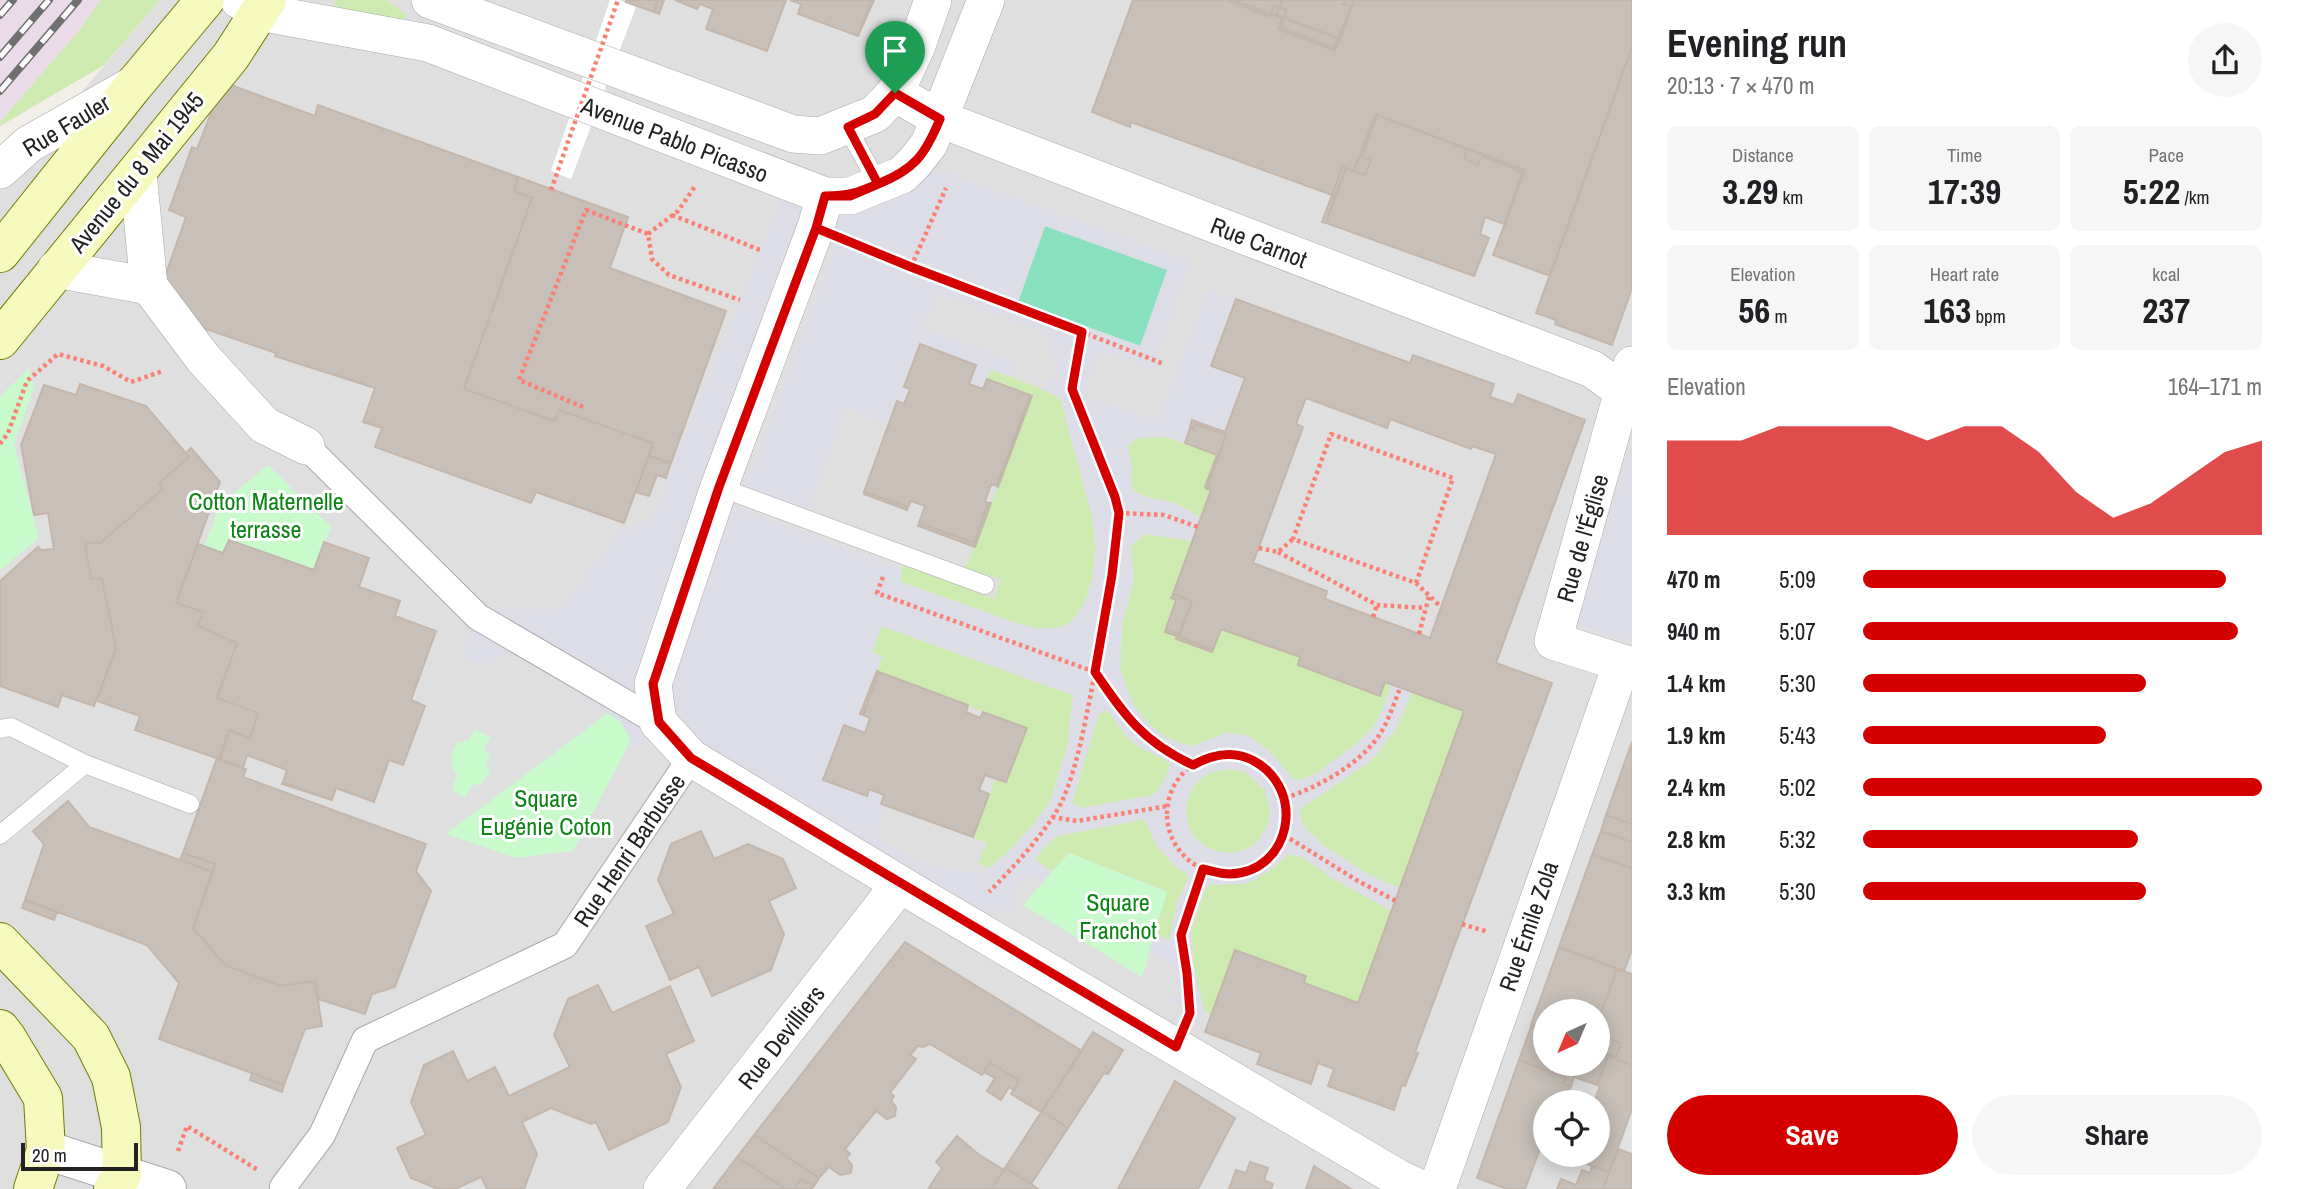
<!DOCTYPE html>
<html lang="en">
<head>
<meta charset="utf-8">
<style>
  :root { --surface:#fff; --page:#f6f6f6; --text:#202124; --muted:#757577; --accent:#d40000 }
  body { margin:0; font-family:"Archivo Narrow",sans-serif; background:var(--page); color:var(--text); height:100vh; display:flex; flex-direction:column; font-size:26px; white-space:nowrap }
  * { box-sizing:border-box; margin:0 }
  p { font-size:23px; color:var(--muted) }
  .icon { flex:none; width:38px; height:38px; fill:none; stroke:currentColor; stroke-width:2; stroke-linecap:round; stroke-linejoin:round }
  .map { position:relative; flex:1; overflow:hidden }
  .sheet { display:flex; flex-direction:column; background:var(--surface); width:665px }
  .sheet>* { flex:none }
  .needle { width:46px; rotate:224deg }
  .tools { position:absolute; left:1533px; top:999px; display:grid; gap:14px }
  .tools a { display:grid; place-items:center; width:77px; height:77px; border-radius:50%; background:var(--surface); box-shadow:0 4px 18px #0003; font-size:35px }
  .scale { position:absolute; left:21px; bottom:18px; width:117px; box-sizing:border-box; padding-left:7px; border:4px solid #222; border-top:0; font-size:19px; line-height:24px; white-space:nowrap; color:#222; -webkit-text-stroke:5px #fff; paint-order:stroke }
  .pin { position:absolute; display:grid; place-items:center; width:60px; height:60px; color:#fff; margin:-72px -30px; border-radius:50% 50% 50% 0; rotate:-45deg; box-shadow:0 0 7px #0007 }
  .pin .icon { rotate:45deg }
  .round { display:grid; place-items:center; flex:none; width:74px; height:74px; border-radius:37px; background:var(--page) }
  .head { display:flex; align-items:center; justify-content:space-between; height:119px; padding:0 35px }
  h1 { font-size:38px; font-weight:700; line-height:52px }
  .metrics { display:grid; grid-template-columns:repeat(3,1fr); gap:10px; height:119px; padding:7px 35px }
  .metrics div { display:grid; align-content:center; border-radius:10px; background:var(--page); text-align:center }
  .metrics b { font-size:35px; font-weight:700 }
  .metrics small { font-size:19px; font-weight:400 }
  .metrics p { font-size:19px }
  .chart { height:196px; padding:14px 35px }
  .chart p { display:flex; justify-content:space-between }
  .chart svg { width:100%; height:126px; margin-top:7px; fill:var(--accent); opacity:.7 }
  .primary-button { display:flex; gap:14px; margin-top:auto; padding:14px 35px }
  .primary-button a { flex:1; height:80px; border-radius:42px; background:var(--accent); color:#fff; font-size:28px; font-weight:700; line-height:80px; text-align:center }
  .primary-button a+a { background:var(--page); color:var(--text) }
  ul { padding:0 35px; list-style:none; font-size:23px }
  li { display:grid; grid-template-columns:112px 84px 1fr; align-items:center; height:52px }
  li i { height:18px; border-radius:9px; background:var(--accent) }
  main { display:flex; flex:1; min-height:0 }
  .map>svg:first-child { display:block }
</style>
</head>
<body>
<main>
<div class="map">
<svg width="1632" height="1189" viewBox="0 0 1632 1189">
  <rect width="100%" height="100%" fill="#f2efe9"/>
  <!-- residential -->
  <path fill="#e0dfdf" fill-rule="evenodd" d="M160 0H1632V1189H0V188ZM1545 1012H1598V1064H1545ZM1545 1102H1598V1155H1545Z"/>
  <!-- industrial -->
  <path fill="#ebdbe8" d="M0 0H160L104 65 0 126Z"/>
  <!-- grass -->
  <path fill="#cdebb0" d="M101 0H160L104 65 0 126V122L77 33Z
    M337 0H386L407 15 401 24 379 16 333 6Z
    M991 370 1012 377 1060 397C1071 438 1085 480 1093 522 1099 554 1094 627 1051 629 1029 630 1005 619 984 611 955 601 927 591 898 581L903 565 994 599 1001 579 965 568 975 547 1032 396 987 379Z
    M1167 437 1217 455 1205 487 1211 490 1201 519C1192 512 1182 505 1171 502 1157 498 1145 499 1133 490L1131 482 1132 469 1128 447C1136 433 1152 437 1167 437Z
    M1146 534 1192 541 1171 598 1176 600 1165 632 1177 636 1176 639 1221 629 1300 657 1298 665 1380 696 1385 682 1391 684C1386 699 1382 717 1372 730 1360 744 1311 783 1294 780L1270 752 1249 736 1193 746 1182 744 1164 736 1148 723 1134 706 1120 670 1122 624 1134 580 1131 551 1133 543Z
    M881 626 1073 695 1068 743 1051 800 1034 824 1007 853 989 869 978 863 987 843 973 837 996 778 1006 782 1026 728 877 671 882 657 872 652Z
    M1412 691 1464 711 1400 888C1373 878 1298 843 1300 809L1309 802 1368 763 1396 729Z
    M1107 710 1126 736 1169 763C1169 774 1162 788 1153 795L1082 808 1073 803V799L1097 720 1099 714Z
    M1186 811a42 42 0 1 1 84 0a42 42 0 1 1-84 0Z
    M1145 819C1154 842 1165 860 1187 874L1188 880 1177 902 1170 938 1167 940 1155 932 1166 891 1069 853 1051 872 1036 859 1038 854 1057 836Z
    M1289 854 1304 858 1330 877 1392 911 1358 1003 1212 1014 1204 1012 1194 965 1191 932 1206 888 1211 884 1220 885 1267 873Z"/>
  <!-- park -->
  <path fill="#c8facc" d="M29 368 34 387 14 444 39 538 0 570V397Z
    M268 465 331 527 314 570 239 543 232 558 204 547 220 505Z
    M608 713 620 721 631 740 573 851 516 858 446 834Z
    M475 729 490 737 484 750 490 756 486 763 490 772 482 784 472 785 465 798 452 789 457 775C450 765 450 754 457 743L469 740Z
    M1069 853 1167 892 1142 977 1023 905Z"/>
  <!-- pitch -->
  <path fill="#88e0be" d="M1045 226 1168 270 1141 346 1018 302Z"/>
  <!-- parking -->
  <path fill="#e2e2e2" d="M1632 1109V1154L1618 1149Z"/>
  <!-- plaza -->
  <path fill="#dddde8" fill-rule="evenodd" d="M938 169 1190 261 1153 369 1101 352 1084 395 1158 421 1208 289 1236 299 1212 366 1245 378 1225 432 1192 420 1185 443 1167 437 1136 438 1128 447 1132 469 1131 482 1133 490 1150 499 1170 502 1190 511 1201 519 1192 541 1146 534 1133 543 1131 551 1134 580 1122 624 1120 670 1134 706 1148 723 1164 736 1182 744 1193 746 1227 732 1249 736 1270 752 1294 780 1300 781 1310 778 1356 744 1372 729 1384 707 1391 684 1412 691 1396 729 1378 753 1368 763 1300 809 1299 815 1301 822 1307 830 1323 845 1374 878 1400 888 1392 911 1330 877 1304 858 1289 854 1255 880 1243 884H1211L1206 888 1198 907 1191 932 1194 965 1204 1012 1201 1019 1166 997 1178 994 1173 966 1149 952 1155 932 1167 940 1170 938 1177 902 1188 880 1187 874 1176 867 1155 843 1145 819 1057 836 1039 853 1036 859 1051 872 1041 884 1029 874 1014 892 1016 906 989 917 916 870 897 872 675 728 669 663 732 506 902 569 899 581 1012 622 1041 629 1064 627 1072 622 1085 602 1093 575 1095 548 1094 524 1060 398 1045 390 1049 379 1060 382 1047 334 938 294 923 328 1018 363 1012 377 991 370 983 389 969 384 975 365 920 344 904 386 910 389 904 404 897 401 889 424 846 408 809 511 736 484 738 479 750 477 832 254 824 242 837 213 918 176 930 174ZM1045 226 1167 270 1140 346 1018 302ZM882 626 1073 695 1068 743 1051 800 1034 824 1007 853 982 874 978 872 942 869 915 861 876 836 886 806 881 804 884 795 869 789 866 796 823 780 844 725 865 733 870 718 861 714 882 657 872 651ZM1107 710 1126 736 1138 747 1163 758 1169 763V771L1157 792 1153 795 1082 808 1077 807 1073 803V799L1097 720 1099 714ZM1229 769 1240 770 1249 775 1264 790 1270 810 1269 821 1260 839 1251 847 1242 852 1221 853 1201 845 1194 837 1188 828 1185 807 1192 787 1200 779 1208 773Z
    M784 192 806 199 804 238 790 239 691 512 653 730 641 750 631 740 620 721 510 651 486 667 462 657 471 627 484 609 562 608 619 531 652 519Z
    M1632 444V643L1575 623Z"/>
  <!-- pier -->
  <path fill="#fff" d="M610 0H619L636 7 571 179 551 171Z"/>
  <!-- building -->
  <path fill="#c7bfb8" stroke="#c4b6ab" stroke-width="2" fill-rule="evenodd" d="M626 0H658L654 12 626 2Z
    M658 0H664L659 14 654 12Z
    M675 0H786L767 51 706 29 713 9 700 4 697 9Z
    M790 0H871L858 36 798 14 801 4Z
    M871 0H874L858 36Z
    M1133 0H1226L1270 17 1271 14 1282 18 1278 29 1335 51 1354 0H1632V47L1550 276 1493 255 1525 170 1377 115H1375L1354 171 1342 167 1332 195 1131 122 1130 127 1092 112Z
    M1226 0H1233L1271 14 1270 17Z
    M1233 0H1282L1279 7 1274 6 1271 14Z
    M1282 0H1345L1343 4 1351 7 1338 38 1284 18 1287 10 1279 7Z
    M1345 0H1354L1340 39 1351 7 1343 4Z
    M1274 6 1279 7 1276 15 1271 14Z
    M1279 7 1287 10 1284 18 1276 15Z
    M1282 18H1284L1281 27 1334 48 1340 39 1335 51 1278 29Z
    M1284 18 1338 38 1334 48 1281 27Z
    M1632 47V288L1612 345 1555 324 1556 320 1536 313Z
    M223 82 315 116 318 105 518 177 514 191 532 198 464 389 555 421 559 410 653 443 624 523 536 492 531 503 375 447 382 428 363 422 375 388 275 356 276 353 185 322 162 285 186 217 169 210 192 147 197 149Z
    M1375 115H1377L1363 153 1362 158 1371 160 1365 175 1354 171Z
    M1377 115 1467 149 1464 159 1478 165 1482 156 1522 172 1504 224 1485 217 1480 234 1489 238 1474 276 1326 223 1346 168 1365 175 1371 160 1362 158 1363 153Z
    M1467 149 1525 170 1505 225 1522 172 1482 156 1478 165 1464 159Z
    M1342 167 1346 168 1335 196 1332 195Z
    M518 177 628 217 610 268 726 311 671 463 649 456 653 443 559 410 555 421 464 389 532 198 514 191Z
    M1332 195 1335 196 1326 223 1322 222Z
    M1236 299 1410 363 1413 355 1494 384 1490 397 1514 405 1518 394 1585 420 1496 663 1552 683 1415 1052 1418 1053 1405 1086 1402 1085 1394 1110 1328 1086 1334 1069 1318 1063 1311 1084 1257 1064 1261 1053 1205 1032 1235 950 1306 976 1304 983 1358 1003 1464 711 1385 682 1380 696 1298 665 1300 657 1221 629 1213 650 1179 637 1192 601 1173 594 1211 490 1207 489 1226 435 1195 424 1193 429 1190 427 1192 420 1225 432 1245 378 1211 366ZM1306 398 1387 428 1390 419 1471 449 1472 446 1496 454 1430 638 1325 599 1327 591 1253 563 1303 427 1296 424Z
    M920 344 976 365 969 384 983 389 987 379 1030 395 997 485H991L985 501 988 503 974 543 919 523 925 506 911 501 908 507 864 492 897 401 904 404 910 389 904 387Z
    M80 384 146 406 189 457 159 483 163 489 99 544 96 542 85 544 91 579 102 578 116 648 94 706 62 695 58 707 0 686V581L38 547 41 550 54 549 48 513 34 515 21 445 44 385 76 395Z
    M1030 395 1032 396 998 487 995 485H997Z
    M1195 424 1226 435 1207 489 1205 487 1217 455 1185 443 1190 428 1193 429Z
    M191 448 220 482 176 603 203 612 198 626 237 643 217 698 258 713 250 738 229 730 219 759 135 730 140 716 97 701 116 648 102 578 91 579 85 544 96 542 99 544 163 489 159 483 189 457 186 453Z
    M649 456 671 463 666 478 657 475 649 496 636 492Z
    M864 492 908 507 907 510 864 494Z
    M988 503H991L975 547 918 526 919 523 974 543Z
    M229 540 314 570 324 542 369 558 359 587 400 601 395 616 436 631 411 700 425 706 403 765 389 760 374 802 336 788 332 800 283 782 287 770 247 755 243 768 220 760 229 730 250 738 258 713 217 698 237 643 198 626 203 612 176 603 198 544 223 553Z
    M1173 594 1192 601 1179 634 1166 629 1176 600 1171 598Z
    M1166 629 1179 634V637L1213 650 1212 652 1176 639 1177 636 1165 632Z
    M877 671 879 672 863 715 860 714Z
    M879 672 968 705 966 712 980 718 983 712 1027 728 1006 782 985 775 979 790 989 794 973 837 881 804 884 795 869 789 867 796 823 780 844 725 865 733 870 718 863 715Z
    M1632 742V824L1606 815Z
    M217 758 246 769 243 777 426 844 416 871 431 891 395 987 372 994 365 1014 318 999 315 981 281 986 225 965 193 928 215 864 183 853Z
    M283 782 332 800 282 784Z
    M68 801 89 827 213 872 193 928 225 965 281 986 315 981 322 1026 305 1029 284 1085 159 1039 179 983 147 945 25 900 44 844 33 831Z
    M1606 815 1632 824V842L1601 831Z
    M701 831 714 859 748 844 783 859 796 888 769 901 784 934 771 970 712 996 699 967 670 980 646 926 674 914 658 880 671 844Z
    M1601 831 1632 842V868L1592 855Z
    M183 853 215 864 213 872 180 860Z
    M1592 855 1632 868V950L1624 971 1559 947Z
    M25 900 57 912 54 920 22 908Z
    M905 942 1082 1051 1041 1112 1011 1094 1019 1080 990 1063 982 1075 930 1044 923 1047 918 1046 910 1055 916 1059 890 1093 894 1096 891 1101 896 1107 895 1116 887 1119 876 1111 845 1149 850 1154 846 1158 852 1165 851 1173 840 1175 829 1167 819 1178 754 1135Z
    M1559 947 1617 969 1598 1021V1012H1545V1031L1531 1025Z
    M1617 969 1632 974V1065L1615 1059 1621 1043 1598 1035V1021Z
    M598 985 612 1013 670 986 694 1041 666 1054 681 1087 668 1122 609 1150 596 1122 591 1124 551 1108 522 1122 537 1154 524 1189H487L481 1177 455 1189H438L411 1178 397 1148 426 1135 411 1102 424 1065 453 1051 467 1081 495 1067 509 1096 570 1067 554 1035 568 999Z
    M1531 1027 1545 1033V1064H1598V1052L1608 1056 1597 1085 1574 1077 1571 1086 1563 1084 1566 1078 1519 1060Z
    M1093 1032 1123 1050 1108 1074 1104 1073 1068 1128 1042 1111Z
    M1598 1035 1621 1043 1616 1057 1598 1050Z
    M1608 1056 1632 1065V1109L1609 1172 1573 1159 1575 1155H1598V1102H1594L1600 1086 1597 1085Z
    M1519 1060 1566 1078 1563 1084 1571 1086 1565 1102H1545V1135L1525 1189H1507L1477 1178Z
    M990 1063 1019 1080 1014 1090 1009 1087 1001 1100 987 1091 995 1078 984 1072Z
    M252 1073 284 1085 282 1092 250 1080Z
    M1175 1081 1235 1118 1198 1189H1118Z
    M1042 1111 1068 1128 1031 1184 1005 1168Z
    M754 1135 819 1178 814 1186 802 1179 794 1189H786L737 1157Z
    M957 1136 978 1154 1004 1170 991 1189H928L942 1168 936 1162Z
    M1618 1149 1632 1154V1189H1603Z
    M737 1157 786 1189H713Z
    M1250 1162 1268 1168 1264 1180 1273 1184 1271 1189H1229L1236 1170 1246 1173Z
    M1314 1166 1351 1189H1306Z
    M1592 1166 1609 1172 1603 1189H1557L1561 1179 1576 1185 1582 1170 1590 1173Z
    M1005 1168 1031 1184 1038 1189H991Z
    M802 1179 814 1186 811 1189H794Z"/>
  <g fill="none" stroke-linecap="round" stroke-linejoin="round">
    <!-- service casing -->
    <g stroke="#a9a9a9" stroke-width="19">
      <path id="service" d="M847 127 878 184
        M719 487 985 585
        M0 729 11 727 85 764
        M0 835 85 764 190 804"/>
    </g>
    <!-- pedestrian casing -->
    <g stroke="#a9a9a9" stroke-width="28">
      <path id="pedestrian" d="M306 446 478 617 658 722
        M283 1187 322 1135 365 1040 565 945 691 758"/>
    </g>
    <!-- minor casing -->
    <g stroke="#a9a9a9" stroke-width="38">
      <path id="minor" d="M239 0 259 12 428 43 825 196H850L902 175 915 162 929 144 986 0
        M430 0 793 134 820 136 875 114 895 93 916 48 933 0
        M895 93 940 119 1592 369 1623 391
        M0 170 29 144 133 85
        M138 173 149 286 203 358 264 425 306 446
        M825 196 816 227 719 487 653 684 658 722 691 758 923 898 1398 1178 1421 1189
        M56 269 149 286
        M1632 365 1623 391 1553 641 1632 666
        M662 1189 900 884
        M1437 1189 1622 663"/>
    </g>
    <!-- tertiary casing -->
    <g stroke="#a9a9a9" stroke-width="40">
      <path id="tertiary" d="M46 1150 167 1189"/>
    </g>
    <!-- secondary casing -->
    <g stroke="#707d05" stroke-width="40">
      <path id="secondary" d="M0 253 134 85 205 0
        M0 340 231 56 267 0
        M0 942 91 1037 111 1077 121 1127 122 1175 113 1189
        M0 1029 7 1038 43 1098 46 1150 33 1189"/>
    </g>
    <!-- path -->
    <path stroke="#fa8072" stroke-width="4.5" stroke-dasharray="3.5 3.5" stroke-linecap="butt" d="M672 215 760 250
      M648 234 678 211 696 185
      M852 242 1164 364
      M911 267 946 188
      M1082 332 1072 389 1115 497 1119 513 1112 574 1095 672C1125 717 1143 742 1193 765
      M583 407 519 380 586 210 648 234 652 259 669 275 740 300
      M0 444 8 433 27 381 58 354 103 366 131 382 163 371
      M1119 513 1164 515 1198 527
      M1259 548 1278 552 1293 539
      M1278 552 1377 605 1426 608
      M883 577 877 593 1095 672C1087 712 1079 762 1063 799 1050 828 1012 869 989 892
      M1416 583 1453 478 1331 434 1293 539 1416 583 1441 607
      M1373 617 1377 605
      M1419 634 1429 596
      M1167 814a60 60 0 1 1 120 0a60 60 0 1 1-120 0Z
      M1285 798C1319 787 1365 762 1383 729 1390 716 1395 701 1400 688
      M1052 817 1077 821 1168 806
      M1284 835 1358 881 1396 901
      M1462 924 1488 932
      M1190 1011 1187 973 1181 935 1203 869
      M178 1151 187 1126 258 1170"/>
    <!-- service -->
    <use href="#service" stroke="#fff" stroke-width="18"/>
    <!-- pedestrian -->
    <use href="#pedestrian" stroke="#fff" stroke-width="26"/>
    <!-- minor -->
    <use href="#minor" stroke="#fff" stroke-width="37"/>
    <!-- tertiary -->
    <use href="#tertiary" stroke="#fff" stroke-width="38"/>
    <!-- secondary -->
    <use href="#secondary" stroke="#f7fabf" stroke-width="38"/>
    <!-- rail casing -->
    <g stroke="#707070" stroke-width="8">
      <path id="rail" d="M0 15 13 0
        M0 57 49 0
        M0 91 78 0"/>
    </g>
    <!-- rail -->
    <use href="#rail" stroke="#fff" stroke-width="5" stroke-dasharray="16" stroke-linecap="butt"/>
    <!-- path-bridge -->
    <path stroke="#fa8072" stroke-width="4.5" stroke-dasharray="3.5 3.5" stroke-linecap="butt" d="M551 190 618 0"/>
  </g>
  <g fill="none" stroke-linecap="round" stroke-linejoin="round">
    <!-- route casing -->
    <g stroke="#fff" stroke-width="14">
      <path id="route" d="M895 93 875 114 848 127 878 184 850 196H825L816 228 719 487 653 684 659 722 691 758 1176 1047 1190 1013 1187 973 1181 935 1203 869C1212 871 1221 874 1230 874 1291 872 1307 790 1254 761 1234 750 1213 754 1193 765 1143 742 1125 716 1095 672L1112 575 1119 513 1115 497 1072 389 1082 332 911 267 816 228 825 196C849 196 856 193 878 184 915 169 925 155 940 119L895 93"/>
    </g>
    <!-- route -->
    <use href="#route" stroke="#d40000" stroke-width="9"/>
  </g>
  <g text-anchor="middle" dominant-baseline="central" stroke-width="6" stroke-linejoin="round" paint-order="stroke">
    <!-- street labels -->
    <g font-size="24" fill="#222" stroke="#fff">
      <text transform="translate(66 125) rotate(-31)">Rue Fauler</text>
      <text transform="translate(675 139) rotate(21)">Avenue Pablo Picasso</text>
      <text transform="translate(136 172) rotate(-51)">Avenue du 8 Mai 1945</text>
      <text transform="translate(1259 242) rotate(21)">Rue Carnot</text>
      <text transform="translate(1582 538) rotate(-74)">Rue de l'Église</text>
      <text transform="translate(629 850) rotate(-56)">Rue Henri Barbusse</text>
      <text transform="translate(1528 926) rotate(-71)">Rue Émile Zola</text>
      <text transform="translate(781 1037) rotate(-52)">Rue Devilliers</text>
    </g>
    <!-- park labels -->
    <g font-size="24" fill="#0c8416" stroke="#fff">
      <text x="266" y="501">Cotton Maternelle<tspan x="266" dy="28">terrasse</tspan></text>
      <text x="546" y="798">Square<tspan x="546" dy="28">Eugénie Coton</tspan></text>
      <text x="1118" y="902">Square<tspan x="1118" dy="28">Franchot</tspan></text>
    </g>
  </g>
</svg>
<div class="tools">
<a><svg class="needle" viewBox="-14 -14 28 28"><path d="M0-13l5 13h-10z" fill="#e53935"/><path d="M0 13l5-13h-10z" fill="#757577"/></svg></a>
<a><svg class="icon" aria-label="locate" viewBox="0 0 24 24"><circle cx="12" cy="12" r="6"/><path d="M12 2v4M12 18v4M2 12h4M18 12h4"/></svg></a>
</div>
<div class="scale">20 m</div>
<div class="pin" style="left:895px;top:93px;background:#1e9e55"><svg class="icon" aria-label="arrive" viewBox="0 0 24 24"><path d="M6 21V4h12l-3 4 3 4H6"/></svg></div>
</div>
<section class="sheet">
<div class="head"><div><h1>Evening run</h1><p>20:13 · 7 × 470 m</p></div><a class="round"><svg class="icon" aria-label="share" viewBox="0 0 24 24"><path d="M12 15V3M7 8l5-5 5 5M5 13v7h14v-7"/></svg></a></div>
<div class="metrics">
<div><p>Distance</p><b>3.29<small> km</small></b></div>
<div><p>Time</p><b>17:39</b></div>
<div><p>Pace</p><b>5:22<small> /km</small></b></div>
</div>
<div class="metrics">
<div><p>Elevation</p><b>56<small> m</small></b></div>
<div><p>Heart rate</p><b>163<small> bpm</small></b></div>
<div><p>kcal</p><b>237</b></div>
</div>
<div class="chart"><p><span>Elevation</span>164–171 m</p>
<svg viewBox="0 0 160 44" preserveAspectRatio="none"><path d="M0 44V11L10 11L20 11L30 6L40 6L50 6L60 6L70 11L80 6L90 6L100 15L110 29L120 38L130 33L140 24L150 15L160 11V44z"/></svg>
</div>
<ul>
<li><b>470 m</b>5:09<i style="width:91%"></i></li>
<li><b>940 m</b>5:07<i style="width:94%"></i></li>
<li><b>1.4 km</b>5:30<i style="width:71%"></i></li>
<li><b>1.9 km</b>5:43<i style="width:61%"></i></li>
<li><b>2.4 km</b>5:02<i style="width:100%"></i></li>
<li><b>2.8 km</b>5:32<i style="width:69%"></i></li>
<li><b>3.3 km</b>5:30<i style="width:71%"></i></li>
</ul>
<div class="primary-button"><a>Save</a><a>Share</a></div>
</section>
</main>
</body>
</html>
